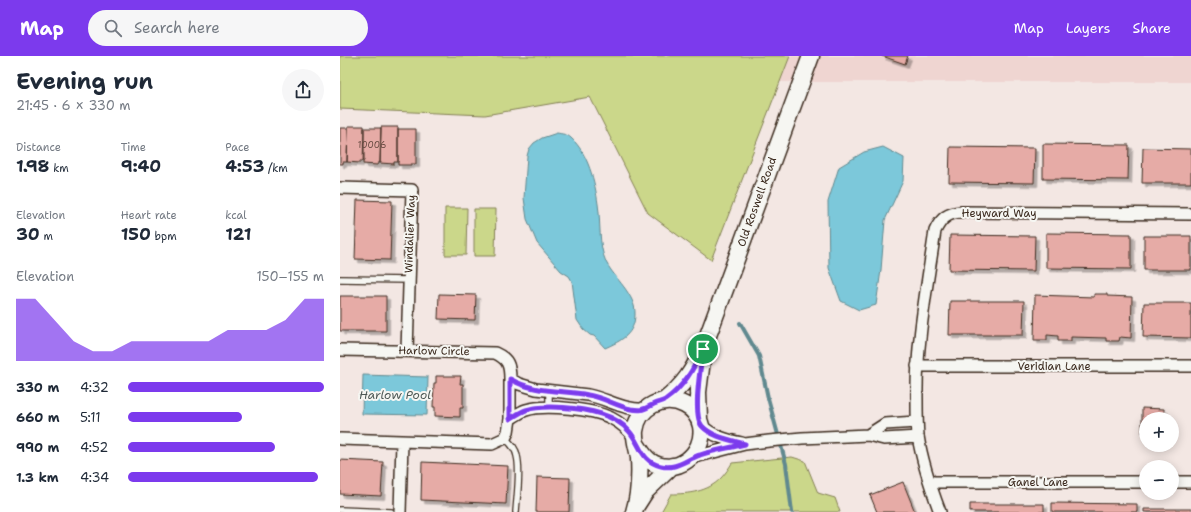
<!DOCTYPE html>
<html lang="en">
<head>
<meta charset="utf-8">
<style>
  :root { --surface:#fff; --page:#f6f6f7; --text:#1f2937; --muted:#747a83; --accent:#7c3aed }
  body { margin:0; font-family:"Shantell Sans",sans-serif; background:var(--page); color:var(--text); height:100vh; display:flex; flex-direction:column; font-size:15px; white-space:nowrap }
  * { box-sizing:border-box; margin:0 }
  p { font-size:13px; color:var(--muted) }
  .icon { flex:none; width:22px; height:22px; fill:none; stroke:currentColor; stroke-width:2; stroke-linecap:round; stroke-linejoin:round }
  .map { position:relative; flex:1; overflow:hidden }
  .details { display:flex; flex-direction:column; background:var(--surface); width:340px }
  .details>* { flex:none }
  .buttons { position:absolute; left:799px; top:356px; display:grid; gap:8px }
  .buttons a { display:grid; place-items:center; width:40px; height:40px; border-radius:50%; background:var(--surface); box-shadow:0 2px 10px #0003; font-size:20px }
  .pin { position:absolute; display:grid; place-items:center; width:34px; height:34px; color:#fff; margin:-17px; border:2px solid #fff; border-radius:50%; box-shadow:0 1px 4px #0007 }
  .round { display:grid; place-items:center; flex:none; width:42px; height:42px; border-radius:21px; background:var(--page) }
  .overview { display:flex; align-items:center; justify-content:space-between; height:68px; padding:0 16px }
  h1 { font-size:22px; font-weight:700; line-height:30px }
  .figures { display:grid; grid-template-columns:repeat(3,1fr); gap:6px; height:68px; padding:4px 16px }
  .figures div { display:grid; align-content:center }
  .figures b { font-size:17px; font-weight:700 }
  .figures small { font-size:11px; font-weight:400 }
  .figures p { font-size:11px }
  .chart { height:112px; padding:8px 16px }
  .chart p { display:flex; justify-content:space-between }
  .chart svg { width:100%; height:72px; margin-top:4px; fill:var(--accent); opacity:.7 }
  ul { padding:0 16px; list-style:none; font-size:13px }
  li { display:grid; grid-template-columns:64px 48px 1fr; align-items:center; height:30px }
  li i { height:10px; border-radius:5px; background:var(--accent) }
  header { display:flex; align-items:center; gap:24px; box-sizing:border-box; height:56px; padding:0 20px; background:var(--accent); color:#fff }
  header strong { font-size:19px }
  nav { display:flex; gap:22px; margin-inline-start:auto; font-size:14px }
  .search { width:280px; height:36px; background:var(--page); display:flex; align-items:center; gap:10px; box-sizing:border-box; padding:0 14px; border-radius:22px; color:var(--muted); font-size:15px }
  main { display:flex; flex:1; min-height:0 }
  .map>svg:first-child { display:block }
</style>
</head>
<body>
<header>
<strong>Map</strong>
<div class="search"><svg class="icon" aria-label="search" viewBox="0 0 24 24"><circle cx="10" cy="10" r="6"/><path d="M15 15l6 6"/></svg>Search here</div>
<nav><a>Map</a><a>Layers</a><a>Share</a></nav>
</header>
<main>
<section class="details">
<div class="overview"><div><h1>Evening run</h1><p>21:45 · 6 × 330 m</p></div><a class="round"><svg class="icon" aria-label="share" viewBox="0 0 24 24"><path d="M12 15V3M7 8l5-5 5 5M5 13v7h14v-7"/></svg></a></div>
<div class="figures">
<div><p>Distance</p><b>1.98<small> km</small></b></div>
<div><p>Time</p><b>9:40</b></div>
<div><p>Pace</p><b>4:53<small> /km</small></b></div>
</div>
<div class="figures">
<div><p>Elevation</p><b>30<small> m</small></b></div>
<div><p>Heart rate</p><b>150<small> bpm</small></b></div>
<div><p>kcal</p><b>121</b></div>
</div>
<div class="chart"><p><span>Elevation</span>150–155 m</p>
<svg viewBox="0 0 160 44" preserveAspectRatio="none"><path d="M0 44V6L10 6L20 19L30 32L40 38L50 38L60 32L70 32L80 32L90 32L100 32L110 25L120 25L130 25L140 19L150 6L160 6V44z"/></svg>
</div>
<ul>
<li><b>330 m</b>4:32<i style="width:100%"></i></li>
<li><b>660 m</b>5:11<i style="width:58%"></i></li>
<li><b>990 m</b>4:52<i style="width:75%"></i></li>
<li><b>1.3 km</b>4:34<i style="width:97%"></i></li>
</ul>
</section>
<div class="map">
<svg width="851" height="456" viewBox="0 0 851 456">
  <defs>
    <filter id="shadow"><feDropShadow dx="3.5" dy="3.5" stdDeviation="0" flood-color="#0004"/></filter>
  </defs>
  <rect width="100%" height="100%" fill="#f3e7e3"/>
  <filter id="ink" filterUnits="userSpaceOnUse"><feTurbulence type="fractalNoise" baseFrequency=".025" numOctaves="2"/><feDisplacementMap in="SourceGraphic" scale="8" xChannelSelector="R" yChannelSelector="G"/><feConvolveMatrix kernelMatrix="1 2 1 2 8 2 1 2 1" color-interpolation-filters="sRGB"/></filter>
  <g filter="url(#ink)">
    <!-- built -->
    <path fill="#efd5d1" d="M0 0H851V26H458L0 23Z"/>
    <!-- green -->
    <path fill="#cbd78a" stroke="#838054" d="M0 0H450L371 204 308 157 250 41 145 59 0 53Z
      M105 152H127L126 199H105Z
      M134 153H156L155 200H134Z
      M452 401 465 405 478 437 495 442 500 456H321L331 438C348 438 368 436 381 422 385 418 389 412 392 407Z"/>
    <!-- water -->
    <path fill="#7bc8da" stroke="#61898f" d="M217 77C222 78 227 78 231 82 248 97 255 126 258 148 261 167 258 188 266 206 274 222 296 239 295 258 295 278 281 285 265 292L254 280 250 279 243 273 237 264 232 225 229 220 221 215 197 187 187 163 184 142 187 100 189 93 194 87 202 82Z
      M543 91 564 102 563 125 545 164 541 214 536 249 519 254 501 245 489 212 488 146 499 111 524 96Z
      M23 319 88 321 87 359 22 358Z"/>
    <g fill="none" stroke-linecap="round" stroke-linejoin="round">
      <!-- stream -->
      <path stroke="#61898f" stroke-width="4" d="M400 267 419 300 428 342 446 408 452 456"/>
    </g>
    <!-- building -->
    <path fill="#e6aba6" stroke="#3b2a1e" filter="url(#shadow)" d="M542 0H568L565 8Z
      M8 70H24V105H20V107L7 106Z
      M41 71H58V106H54V108L40 107Z
      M0 72H8L7 106H3V108H0Z
      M24 72H41L40 107H38L37 109 23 108Z
      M58 73H76V108H71V109H58Z
      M703 88 789 89 788 124 703 123Z
      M610 91 695 92 694 127 609 126Z
      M803 92 851 93V127H802Z
      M17 144 52 145 50 204 15 203Z
      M706 177 791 178V213L706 212Z
      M610 179 695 180 694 215 609 214Z
      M804 180H851V214H804Z
      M99 238 136 239 135 264 98 263Z
      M754 238H767V240L792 241 791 282 780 281 779 285H766V282L731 281V285H718V280L707 279V284H694L695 239 754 241Z
      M0 240H46V275H0Z
      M610 245H684L683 279H609Z
      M804 247H851V282L803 281Z
      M96 320H121L120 328H123V352H120V361L95 360V351H93L94 327H96Z
      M802 352 824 353V363H806V377H802Z
      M0 404 43 406 41 440 0 438Z
      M82 406 168 410 166 448 81 444Z
      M197 421 230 422 229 456H196Z
      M563 426 575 456H537L530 439Z
      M712 447 797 448V456H712Z
      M630 448H704V456H630Z
      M804 453H851V456H804Z"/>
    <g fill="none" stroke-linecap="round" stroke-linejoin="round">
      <!-- lane casing -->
      <g stroke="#3b2a1e" stroke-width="8">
        <path id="lane" d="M0 223 69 224
          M209 351V335
          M165 382C170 387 176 392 177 400 181 414 177 440 176 456
          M0 454 51 456"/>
      </g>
      <!-- street casing -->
      <g stroke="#3b2a1e" stroke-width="14">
        <path id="street" d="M0 132 72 134 67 295
          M0 294 155 297C168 303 170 309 170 323V363L168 376 165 382 152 388 0 383
          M577 310H851
          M170 323 179 328 196 333 248 339C268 343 285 355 306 353
          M170 363C175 360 180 356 186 354 205 348 253 353 271 362 281 367 289 374 296 384
          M361 369C372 380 387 384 402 387
          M528 379 545 368 577 366
          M351 402 405 388 429 385 462 382 528 379 544 383 578 381
          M590 426H806
          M832 426H851
          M60 456 62 386
          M600 456C591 432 582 406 578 380 577 368 577 356 577 344 576 287 587 231 595 175 601 162 608 157 621 156L851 158"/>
      </g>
      <!-- secondary casing -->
      <g stroke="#3b2a1e" stroke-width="19">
        <path id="secondary" d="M324 345C344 329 353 315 363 293L471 0
          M359 363 358 336 362 304
          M296 450 305 436 332 410
          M294 456C299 440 300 419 299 402 298 393 294 384 295 375 298 350 324 338 345 349 353 353 359 361 361 370 366 398 335 422 310 405 304 401 301 395 297 389"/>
      </g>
      <!-- lane -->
      <use href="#lane" stroke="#f6f6f2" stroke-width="5.5"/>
      <!-- street -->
      <use href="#street" stroke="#f6f6f2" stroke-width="11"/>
      <!-- secondary -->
      <use href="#secondary" stroke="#f6f6f2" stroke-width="16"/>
    </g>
  </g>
  <g fill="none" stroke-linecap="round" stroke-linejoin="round" filter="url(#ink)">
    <!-- route casing -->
    <g stroke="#fff" stroke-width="8">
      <path id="route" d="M363 293C361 308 352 359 362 370 372 381 391 384 405 388 390 392 375 394 360 399 347 403 336 414 321 410 300 405 301 388 289 375 282 367 271 361 261 358 242 352 205 348 186 354 180 356 175 360 170 363V323C194 337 221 334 248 339 263 341 276 350 291 353 303 355 304 353 314 348 318 346 322 346 325 344 344 331 354 312 363 293Z"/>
    </g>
    <!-- route -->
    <use href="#route" stroke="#7c3aed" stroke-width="5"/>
  </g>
  <g text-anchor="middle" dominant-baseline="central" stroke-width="4" stroke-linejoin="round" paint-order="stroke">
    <!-- number labels -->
    <g font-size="9" fill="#664a40">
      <text x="32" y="89">10006</text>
    </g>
    <!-- street labels -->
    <g font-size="11" fill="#3b2a1e" stroke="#f6f6f2">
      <text transform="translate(417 146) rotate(-70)">Old Roswell Road</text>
      <text x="659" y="157">Heyward Way</text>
      <text transform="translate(70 178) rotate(-88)">Windalier Way</text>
      <text transform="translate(94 295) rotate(1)">Harlow Circle</text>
      <text x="714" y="310">Veridian Lane</text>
      <text x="698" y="426">Ganel Lane</text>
    </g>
    <!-- water labels -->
    <g font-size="12" font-style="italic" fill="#4e5956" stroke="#f6f6f2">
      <text x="55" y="339">Harlow Pool</text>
    </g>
  </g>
</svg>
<div class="buttons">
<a>+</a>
<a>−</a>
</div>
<div class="pin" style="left:363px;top:293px;background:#1e9e55"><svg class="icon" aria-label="arrive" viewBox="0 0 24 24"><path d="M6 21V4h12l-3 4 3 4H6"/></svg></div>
</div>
</main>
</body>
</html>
